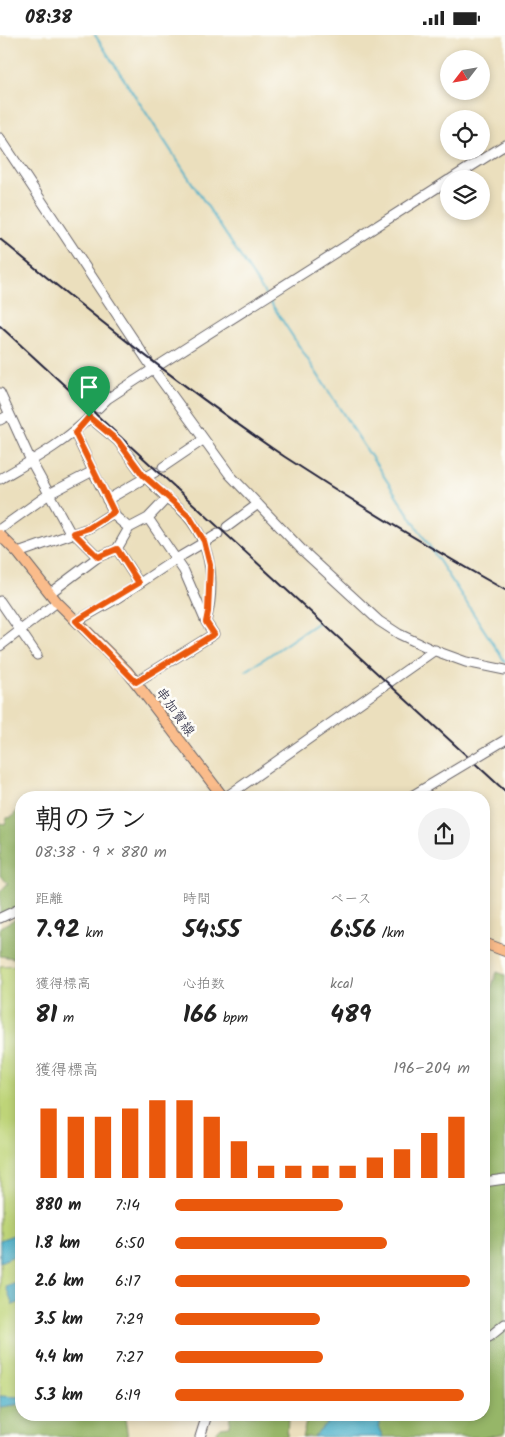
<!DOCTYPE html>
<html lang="ja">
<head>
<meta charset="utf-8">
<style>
  :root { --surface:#fff; --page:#f2f2f2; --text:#222; --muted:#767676; --accent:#ea580c }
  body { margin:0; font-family:Kalam,"Klee One",sans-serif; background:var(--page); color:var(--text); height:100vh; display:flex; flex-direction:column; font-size:19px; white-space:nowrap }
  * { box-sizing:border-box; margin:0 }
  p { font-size:16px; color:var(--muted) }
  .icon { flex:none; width:28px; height:28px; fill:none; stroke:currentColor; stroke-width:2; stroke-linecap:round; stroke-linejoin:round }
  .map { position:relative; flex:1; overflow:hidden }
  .sheet { position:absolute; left:15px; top:756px; width:475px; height:630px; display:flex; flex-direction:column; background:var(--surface); border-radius:20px; box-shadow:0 2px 8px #0003 }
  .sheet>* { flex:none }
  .needle { width:32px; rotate:239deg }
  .tools { position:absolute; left:440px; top:15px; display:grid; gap:10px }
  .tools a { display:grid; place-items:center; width:50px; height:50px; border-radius:50%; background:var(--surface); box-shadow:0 2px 8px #0003; font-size:25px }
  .pin { position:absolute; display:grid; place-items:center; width:42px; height:42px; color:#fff; margin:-51px -21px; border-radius:50% 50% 50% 0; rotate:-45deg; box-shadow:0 0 5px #0007 }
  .pin .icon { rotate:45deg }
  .round { display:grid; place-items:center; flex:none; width:52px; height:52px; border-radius:26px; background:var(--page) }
  .head { display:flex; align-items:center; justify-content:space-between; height:85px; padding:0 20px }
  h1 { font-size:28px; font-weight:800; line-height:38px }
  .stats { display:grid; grid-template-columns:repeat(3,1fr); gap:8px; height:85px; padding:5px 20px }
  .stats div { display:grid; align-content:center }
  .stats b { font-size:25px; font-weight:800 }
  .stats small { font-size:14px; font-weight:400 }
  .stats p { font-size:14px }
  .chart { height:140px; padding:10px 20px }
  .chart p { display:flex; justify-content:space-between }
  .chart svg { width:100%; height:90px; margin-top:5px; stroke:var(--accent); stroke-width:6 }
  ul { padding:0 20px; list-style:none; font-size:16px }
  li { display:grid; grid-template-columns:80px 60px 1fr; align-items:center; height:38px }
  li i { height:12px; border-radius:6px; background:var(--accent) }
  .status { display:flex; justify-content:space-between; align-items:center; height:35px; padding:0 25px; background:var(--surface); direction:ltr }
  .status svg { height:14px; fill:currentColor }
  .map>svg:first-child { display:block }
</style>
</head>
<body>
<div class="status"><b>08:38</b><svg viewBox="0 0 49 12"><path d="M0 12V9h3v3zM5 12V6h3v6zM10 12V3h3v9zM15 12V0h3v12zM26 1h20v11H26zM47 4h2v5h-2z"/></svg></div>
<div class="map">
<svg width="505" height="1402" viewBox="0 0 505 1402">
  <rect width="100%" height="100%" fill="#fdfcf7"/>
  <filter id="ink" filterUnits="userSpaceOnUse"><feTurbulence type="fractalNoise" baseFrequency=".02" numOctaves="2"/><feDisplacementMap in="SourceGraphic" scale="10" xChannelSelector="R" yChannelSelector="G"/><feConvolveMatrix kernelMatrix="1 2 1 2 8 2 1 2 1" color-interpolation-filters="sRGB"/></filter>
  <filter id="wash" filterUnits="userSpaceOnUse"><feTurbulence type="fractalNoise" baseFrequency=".0096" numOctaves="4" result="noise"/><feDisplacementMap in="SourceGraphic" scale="20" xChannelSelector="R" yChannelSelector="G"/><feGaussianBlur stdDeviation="1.12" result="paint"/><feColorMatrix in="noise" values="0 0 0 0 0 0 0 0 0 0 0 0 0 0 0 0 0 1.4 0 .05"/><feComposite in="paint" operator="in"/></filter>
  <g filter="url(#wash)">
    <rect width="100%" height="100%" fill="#ebdfbd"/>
    <!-- green -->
    <path fill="#bed478" stroke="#707b5a" d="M21 930V1376L0 1378V931Z"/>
    <!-- forest -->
    <path fill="#96b668" stroke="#5c6c52" d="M18 775 21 777V870L0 880V857L8 848 0 841V788L5 789 7 783 12 782Z
      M21 881V924L0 921V892Z
      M497 937 505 940V1398L486 1402H383L378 1392 383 1380H484V972Z
      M21 1366V1380H121L125 1384 128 1402H0V1370Z
      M230 1380H275L288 1384 287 1402H218L217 1396 221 1392 229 1391Z
      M306 1380H334L313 1402H302L306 1387 309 1384Z"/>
    <!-- water -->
    <path fill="#48afc8" stroke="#356882" d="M21 1197V1218L0 1227V1205Z
      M21 1246V1267L13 1270 6 1252Z
      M0 1361 21 1362V1369L0 1372Z
      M334 1380H383L378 1392 383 1402H313Z"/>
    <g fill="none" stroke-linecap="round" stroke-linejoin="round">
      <!-- stream -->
      <path stroke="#48afc8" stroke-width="2" d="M95 0 265 259
        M269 265 505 627
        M246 636 317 588"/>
    </g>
  </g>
  <g filter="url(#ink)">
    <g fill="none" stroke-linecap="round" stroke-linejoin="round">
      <!-- minor casing -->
      <g stroke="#686468" stroke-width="11">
        <path id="minor" d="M0 103 153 334 230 440 302 515 379 586 399 599 433 615 466 627 505 635
          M451 144 505 110
          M0 358 31 426 71 499
          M98 373 107 364 153 334 449 145
          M89 382 118 406 143 440 167 463 148 483 129 493 117 514 139 548
          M0 385 9 380
          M75 398 93 436
          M163 432 203 405
          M0 444C34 424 63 409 91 381
          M107 465 155 437
          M148 483 184 536 206 587
          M227 492 258 469
          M0 494 49 459 93 436 116 482 129 493
          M74 498 98 522
          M18 518 89 493 114 477
          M50 558 98 522 117 514
          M0 566 37 620
          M77 586 116 564 176 524 218 499
          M0 611 57 567
          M136 647 214 599 206 587C218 539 209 492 167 463
          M226 762 435 615
          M0 883 21 873
          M484 1147 505 1144
          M484 1301 489 1302 505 1289
          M200 1402 207 1380"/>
      </g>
      <!-- major casing -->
      <g stroke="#686468" stroke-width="12">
        <path id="major" d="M0 500 18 518 57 567 127 636 223 762
          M484 908 505 916"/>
      </g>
      <!-- minor -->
      <use href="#minor" stroke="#fff" stroke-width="9"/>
      <!-- major -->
      <use href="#major" stroke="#fabc8b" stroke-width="10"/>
      <!-- rail -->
      <path stroke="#22223b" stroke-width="2" d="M0 204C92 280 186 355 285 422 357 469 430 513 505 555
        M0 291 505 756"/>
      <!-- minor-bridge casing -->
      <g stroke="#686468" stroke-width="11" stroke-linecap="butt">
        <path id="minor-bridge" d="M410 762 505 705"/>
      </g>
      <!-- minor-bridge -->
      <use href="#minor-bridge" stroke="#fff" stroke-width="9"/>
    </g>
  </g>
  <g fill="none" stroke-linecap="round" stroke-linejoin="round" filter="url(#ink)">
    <!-- route casing -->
    <g stroke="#fff" stroke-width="10">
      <path id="route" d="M89 382 118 406 143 440 189 481 204 506 210 530 208 577 206 587 214 599 136 647 76 586 139 548 117 514 98 522 74 498 89 493 114 477 75 398Z"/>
    </g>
    <!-- route -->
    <use href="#route" stroke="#ea580c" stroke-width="6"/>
  </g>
  <g text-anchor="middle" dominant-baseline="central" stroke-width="5" stroke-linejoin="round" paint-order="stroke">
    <!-- street labels -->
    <g font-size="14" fill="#22223b" stroke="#fdfcf7">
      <text transform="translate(175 677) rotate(54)">串加賀線</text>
    </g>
  </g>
</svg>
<div class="tools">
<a><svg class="needle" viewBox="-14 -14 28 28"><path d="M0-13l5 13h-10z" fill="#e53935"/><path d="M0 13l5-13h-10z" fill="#767676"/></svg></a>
<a><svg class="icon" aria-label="locate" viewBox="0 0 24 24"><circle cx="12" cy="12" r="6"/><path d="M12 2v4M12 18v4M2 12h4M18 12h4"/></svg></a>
<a><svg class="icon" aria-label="layers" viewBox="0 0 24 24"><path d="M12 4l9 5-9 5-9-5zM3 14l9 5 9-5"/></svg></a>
</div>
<div class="pin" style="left:89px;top:382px;background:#1e9e55"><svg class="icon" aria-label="arrive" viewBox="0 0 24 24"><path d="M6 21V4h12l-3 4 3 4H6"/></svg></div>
<section class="sheet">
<div class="head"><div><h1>朝のラン</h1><p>08:38 · 9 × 880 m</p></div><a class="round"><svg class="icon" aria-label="share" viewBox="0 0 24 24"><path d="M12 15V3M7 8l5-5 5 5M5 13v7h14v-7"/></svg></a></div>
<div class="stats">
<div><p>距離</p><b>7.92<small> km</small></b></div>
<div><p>時間</p><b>54:55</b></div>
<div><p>ペース</p><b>6:56<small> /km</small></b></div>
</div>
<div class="stats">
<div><p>獲得標高</p><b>81<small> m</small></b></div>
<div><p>心拍数</p><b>166<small> bpm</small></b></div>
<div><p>kcal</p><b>489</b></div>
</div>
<div class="chart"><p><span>獲得標高</span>196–204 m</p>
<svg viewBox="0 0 160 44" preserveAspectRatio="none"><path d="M5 44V10M15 44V14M25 44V14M35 44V10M45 44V6M55 44V6M65 44V14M75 44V26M85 44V38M95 44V38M105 44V38M115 44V38M125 44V34M135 44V30M145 44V22M155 44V14"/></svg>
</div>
<ul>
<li><b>880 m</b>7:14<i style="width:57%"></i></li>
<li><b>1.8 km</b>6:50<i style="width:72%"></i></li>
<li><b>2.6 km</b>6:17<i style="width:100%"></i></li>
<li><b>3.5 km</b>7:29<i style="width:49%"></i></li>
<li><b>4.4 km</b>7:27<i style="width:50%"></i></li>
<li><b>5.3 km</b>6:19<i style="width:98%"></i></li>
</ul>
</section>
</div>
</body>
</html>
